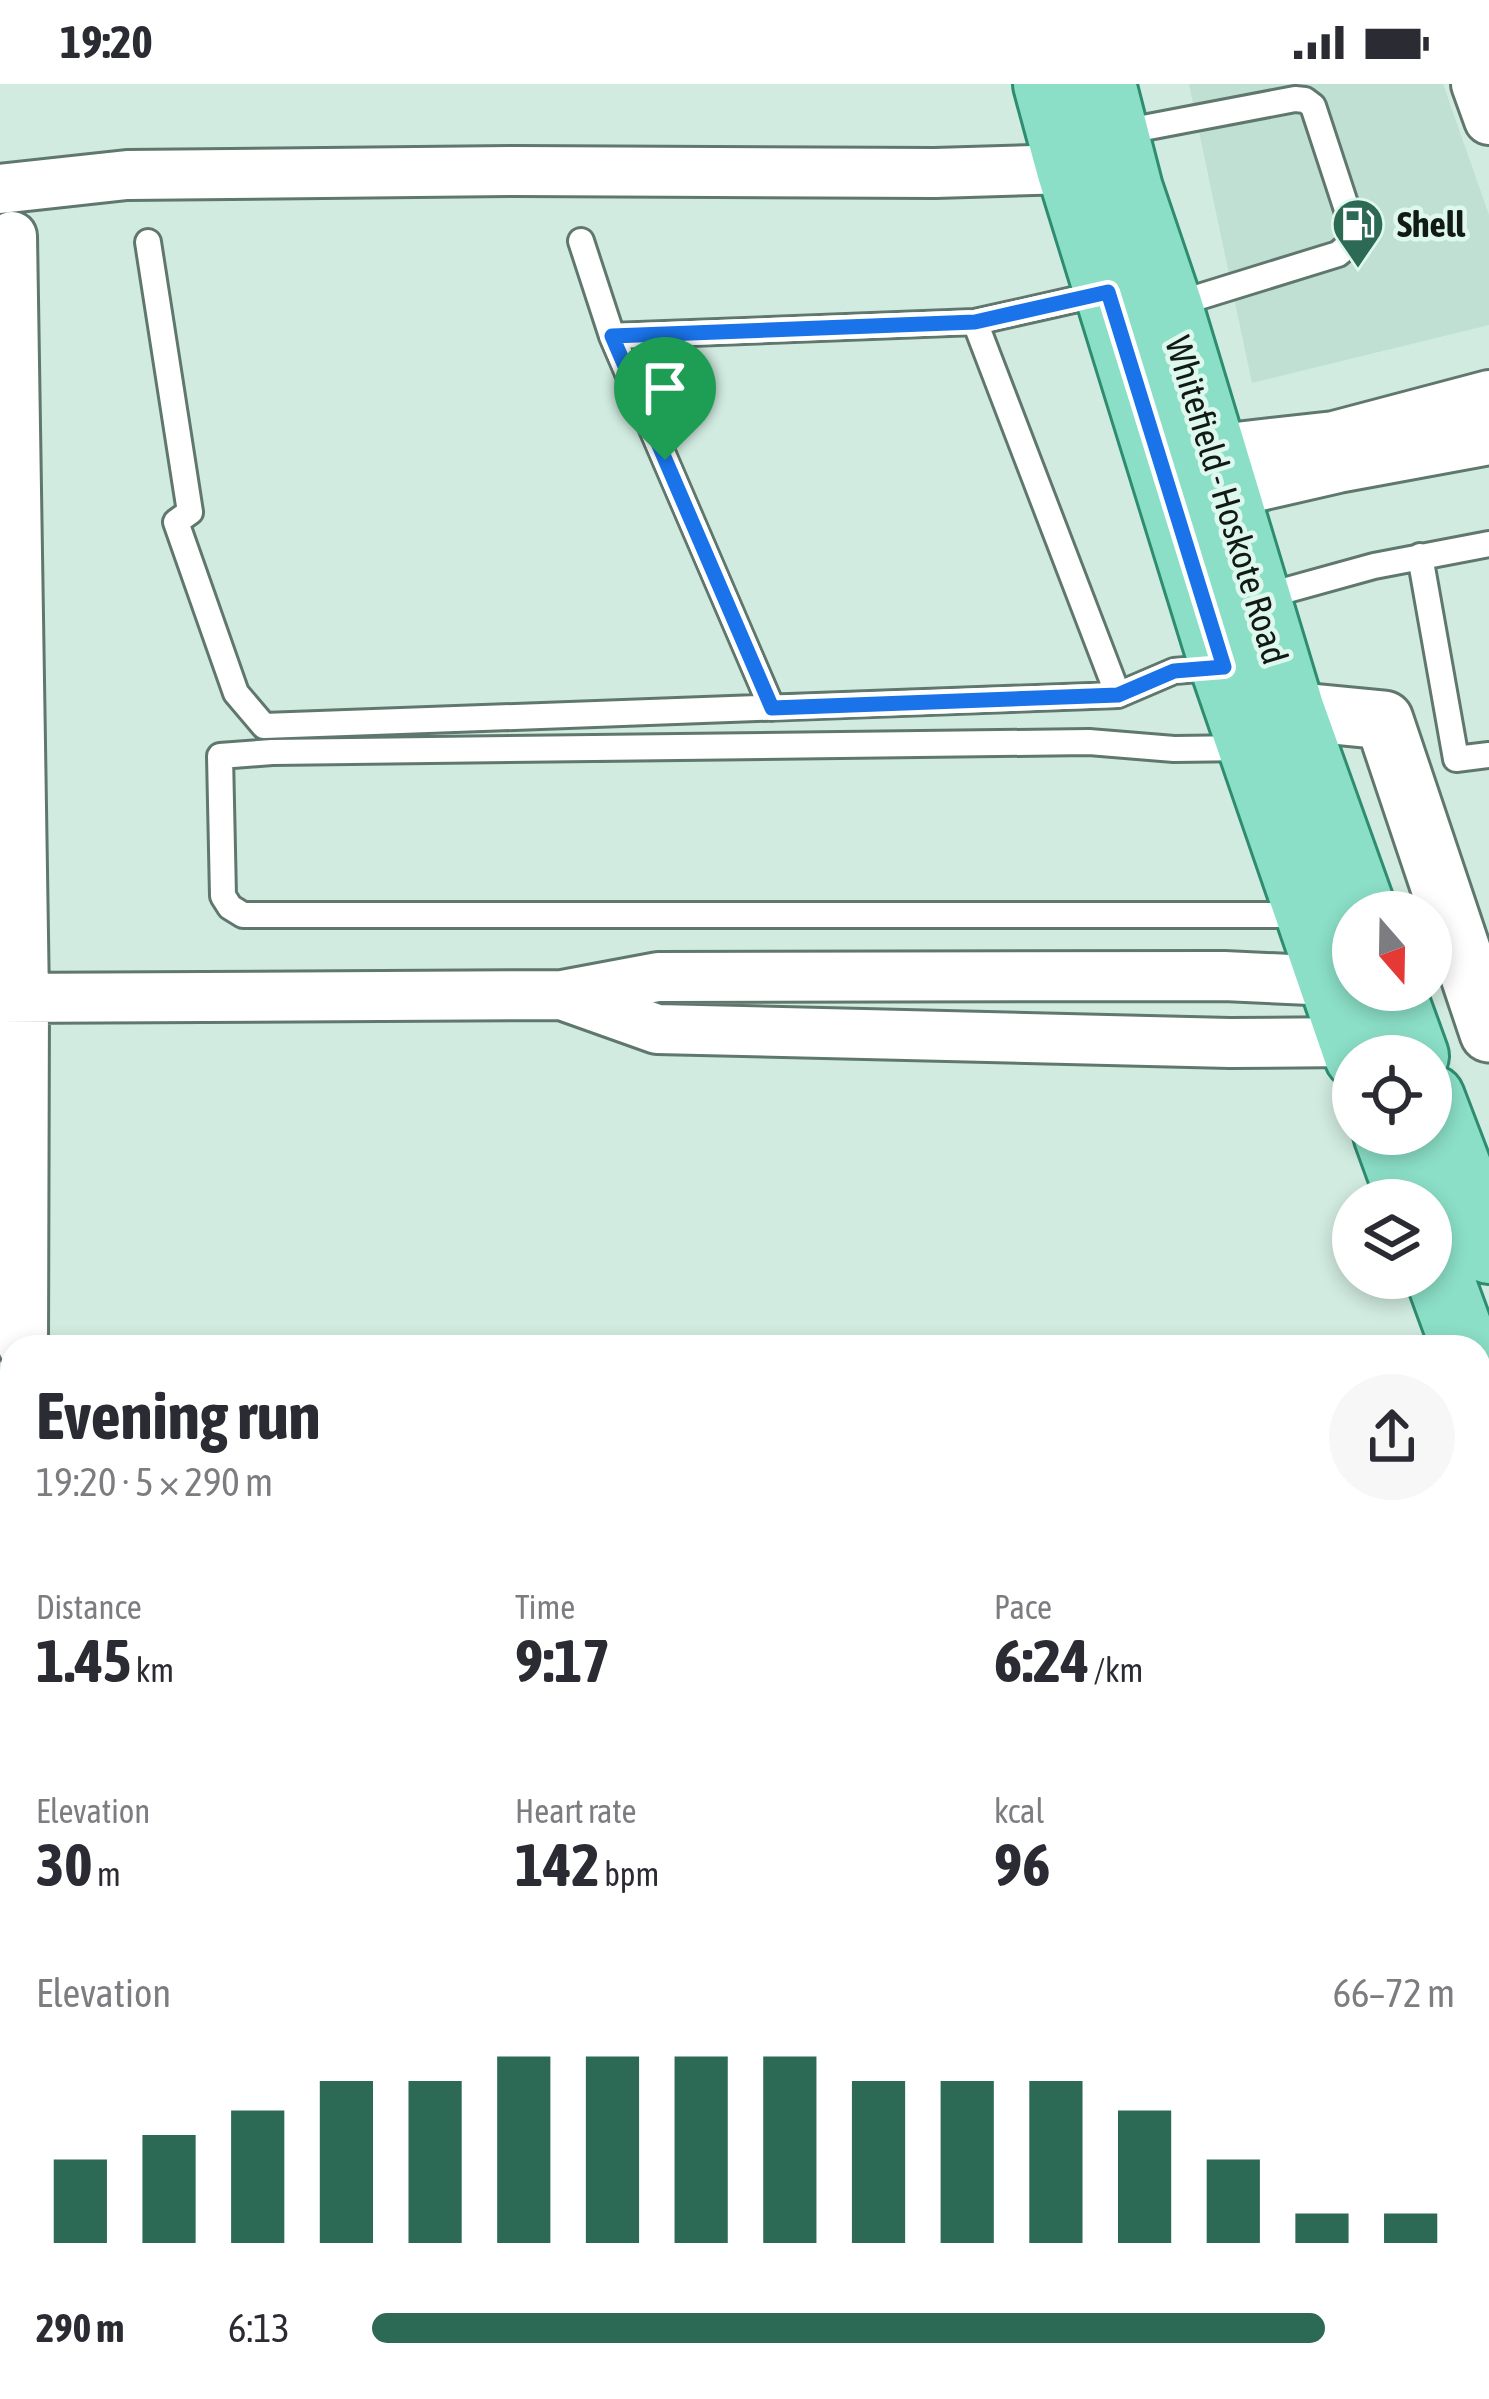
<!DOCTYPE html>
<html lang="en">
<head>
<meta charset="utf-8">
<style>
  :root { --surface:#fff; --page:#f7f7f7; --text:#2b2b33; --muted:#7c7c81; --accent:#2d6a55 }
  body { margin:0; font-family:"Asap Condensed",sans-serif; background:var(--page); color:var(--text); height:100vh; display:flex; flex-direction:column; font-size:45px; white-space:nowrap }
  * { box-sizing:border-box; margin:0 }
  p { font-size:39px; color:var(--muted) }
  .icon { flex:none; width:66px; height:66px; fill:none; stroke:currentColor; stroke-width:2; stroke-linecap:round; stroke-linejoin:round }
  .map { position:relative; flex:1; overflow:hidden }
  .drawer { position:absolute; left:0px; top:1251px; width:1491px; height:1065px; display:flex; flex-direction:column; background:var(--surface); border-radius:36px 36px 0 0; box-shadow:0 6px 18px #0003 }
  .drawer>* { flex:none }
  .needle { width:78px; rotate:160deg }
  .controls { position:absolute; left:1332px; top:807px; display:grid; gap:24px }
  .controls a { display:grid; place-items:center; width:120px; height:120px; border-radius:50%; background:var(--surface); box-shadow:0 6px 18px #0003; font-size:60px }
  .pin { position:absolute; display:grid; place-items:center; width:102px; height:102px; color:#fff; margin:-123px -51px; border-radius:50% 50% 50% 0; rotate:-45deg; box-shadow:0 0 12px #0007 }
  .pin .icon { rotate:45deg }
  .round { display:grid; place-items:center; flex:none; width:126px; height:126px; border-radius:63px; background:var(--page) }
  .head { display:flex; align-items:center; justify-content:space-between; height:204px; padding:0 36px }
  h1 { font-size:66px; font-weight:700; line-height:90px }
  .metrics { display:grid; grid-template-columns:repeat(3,1fr); gap:18px; height:204px; padding:12px 36px }
  .metrics div { display:grid; align-content:center }
  .metrics b { font-size:60px; font-weight:700 }
  .metrics small { font-size:33px; font-weight:400 }
  .metrics p { font-size:33px }
  .chart { height:336px; padding:24px 36px }
  .chart p { display:flex; justify-content:space-between }
  .chart svg { width:100%; height:216px; margin-top:12px; stroke:var(--accent); stroke-width:6 }
  ul { padding:0 36px; list-style:none; font-size:39px }
  li { display:grid; grid-template-columns:192px 144px 1fr; align-items:center; height:90px }
  li i { height:30px; border-radius:15px; background:var(--accent) }
  .status { display:flex; justify-content:space-between; align-items:center; height:84px; padding:0 60px; background:var(--surface); direction:ltr }
  .status svg { height:33px; fill:currentColor }
  .map>svg:first-child { display:block }
</style>
</head>
<body>
<div class="status"><b>19:20</b><svg viewBox="0 0 49 12"><path d="M0 12V9h3v3zM5 12V6h3v6zM10 12V3h3v9zM15 12V0h3v12zM26 1h20v11H26zM47 4h2v5h-2z"/></svg></div>
<div class="map">
<svg width="1489" height="2315" viewBox="0 0 1489 2315">
  <defs>
    <pattern id="park-tufts" width="24" height="20" patternUnits="userSpaceOnUse" patternTransform="scale(3)"><rect width="24" height="20" fill="#a8dcc8"/><path d="M3 7l-1-3M5 7V3M7 7l1-3M15 17l-1-3M17 17v-4M19 17l1-3" fill="none" stroke="#90bcab"/></pattern>
  </defs>
  <rect width="100%" height="100%" fill="#d1ebe0"/>
  <!-- built -->
  <path fill="#bfe0d2" d="M1189 0H1443L1489 131V241L1252 299Z"/>
  <!-- park -->
  <path fill="url(#park-tufts)" d="M1489 1801V1972L1479 1975V1803Z
    M12 2238V2304H126L127 2315H0V2240Z"/>
  <g fill="none" stroke-linecap="round" stroke-linejoin="round">
    <!-- service casing -->
    <g stroke="#60776d" stroke-width="30">
      <path id="service" d="M1117 49 1295 15 1305 16 1313 22 1354 147 1352 158 1338 170 1173 221
        M581 157 612 252 772 624
        M148 158 190 428 176 438 236 609 264 642 1118 611 1174 587 1223 583
        M975 238 1118 611
        M612 252 975 238 1104 209
        M1420 472 1456 675 1489 671
        M1258 514 1374 482 1489 460
        M1249 664 1174 665 1089 658 272 668 220 672 223 812 230 823 243 831H1308
        M1479 1573H1489
        M0 2183 12 2182
        M0 2205 12 2204
        M173 2304 175 2315
        M196 2304 198 2315"/>
    </g>
    <!-- minor casing -->
    <g stroke="#60776d" stroke-width="54">
      <path id="minor" d="M1476 0 1489 36
        M0 105 127 91 516 87 935 89 1070 85
        M12 152 24 914 23 1263
        M1210 366 1334 352 1489 311
        M1225 410 1338 384 1489 356
        M567 913 657 945 1230 959 1352 958
        M0 914 562 911 658 893 1224 892 1333 897
        M0 1500H12
        M498 2304 500 2315
        M798 2304 799 2315
        M1079 2304 1081 2315
        M1383 2304 1384 2315"/>
    </g>
    <!-- tertiary casing -->
    <g stroke="#60776d" stroke-width="63">
      <path id="tertiary" d="M1291 627 1384 636 1489 949"/>
    </g>
    <!-- primary casing -->
    <g stroke="#2e8c70" stroke-width="72">
      <path id="primary" d="M1047 0 1070 85 1224 583 1358 972
        M1102 0 1129 105 1169 223 1291 627 1363 828
        M1391 906 1415 972
        M1431 1014 1489 1166
        M1387 1050 1411 1116
        M1431 1170 1465 1263
        M1479 1298 1489 1322"/>
    </g>
    <!-- service -->
    <use href="#service" stroke="#fff" stroke-width="24"/>
    <!-- minor -->
    <use href="#minor" stroke="#fff" stroke-width="48"/>
    <!-- tertiary -->
    <use href="#tertiary" stroke="#fff" stroke-width="57"/>
    <!-- primary -->
    <use href="#primary" stroke="#8bdfc6" stroke-width="66"/>
  </g>
  <g fill="none" stroke-linecap="round" stroke-linejoin="round">
    <!-- route casing -->
    <g stroke="#fff" stroke-width="24">
      <path id="route" d="M1108 208 1224 583 1174 587 1118 611 772 624 612 252 975 238Z"/>
    </g>
    <!-- route -->
    <use href="#route" stroke="#1a73e8" stroke-width="15"/>
  </g>
  <!-- icons -->
  <defs>
    <g id="fuel-pin" transform="scale(2.7)"><path d="M0 17L-7.5 6A9.5 9.5 0 1 1 7.5 6Z" fill="#2d6a55" stroke="#def8ed"/><path d="M-5.5-6h7V0h2V4h1.3V-2.5L3-4.5l.8-.8L6-3V5H2.5V1h-1V6h-7ZM-4.2-4.7v3.2H.2V-4.7Z" fill="#fff"/></g>
  </defs>
  <g fill-rule="evenodd">
    <use href="#fuel-pin" x="1358" y="140"/>
  </g>
  <g text-anchor="middle" dominant-baseline="central" stroke-width="9" stroke-linejoin="round" paint-order="stroke">
    <!-- poi labels -->
    <g font-size="36" font-weight="bold" fill="#111a16" stroke="#def8ed" text-anchor="start">
      <text x="1397" y="140">Shell</text>
    </g>
    <!-- street labels -->
    <g font-size="36" fill="#111a16" stroke="#def8ed">
      <text transform="translate(1227 416) rotate(73)">Whitefield - Hoskote Road</text>
    </g>
  </g>
</svg>
<div class="controls">
<a><svg class="needle" viewBox="-14 -14 28 28"><path d="M0-13l5 13h-10z" fill="#e53935"/><path d="M0 13l5-13h-10z" fill="#7c7c81"/></svg></a>
<a><svg class="icon" aria-label="locate" viewBox="0 0 24 24"><circle cx="12" cy="12" r="6"/><path d="M12 2v4M12 18v4M2 12h4M18 12h4"/></svg></a>
<a><svg class="icon" aria-label="layers" viewBox="0 0 24 24"><path d="M12 4l9 5-9 5-9-5zM3 14l9 5 9-5"/></svg></a>
</div>
<div class="pin" style="left:665px;top:376px;background:#1e9e55"><svg class="icon" aria-label="arrive" viewBox="0 0 24 24"><path d="M6 21V4h12l-3 4 3 4H6"/></svg></div>
<section class="drawer">
<div class="head"><div><h1>Evening run</h1><p>19:20 · 5 × 290 m</p></div><a class="round"><svg class="icon" aria-label="share" viewBox="0 0 24 24"><path d="M12 15V3M7 8l5-5 5 5M5 13v7h14v-7"/></svg></a></div>
<div class="metrics">
<div><p>Distance</p><b>1.45<small> km</small></b></div>
<div><p>Time</p><b>9:17</b></div>
<div><p>Pace</p><b>6:24<small> /km</small></b></div>
</div>
<div class="metrics">
<div><p>Elevation</p><b>30<small> m</small></b></div>
<div><p>Heart rate</p><b>142<small> bpm</small></b></div>
<div><p>kcal</p><b>96</b></div>
</div>
<div class="chart"><p><span>Elevation</span>66–72 m</p>
<svg viewBox="0 0 160 44" preserveAspectRatio="none"><path d="M5 44V27M15 44V22M25 44V17M35 44V11M45 44V11M55 44V6M65 44V6M75 44V6M85 44V6M95 44V11M105 44V11M115 44V11M125 44V17M135 44V27M145 44V38M155 44V38"/></svg>
</div>
<ul>
<li><b>290 m</b>6:13<i style="width:88%"></i></li>
</ul>
</section>
</div>
</body>
</html>
